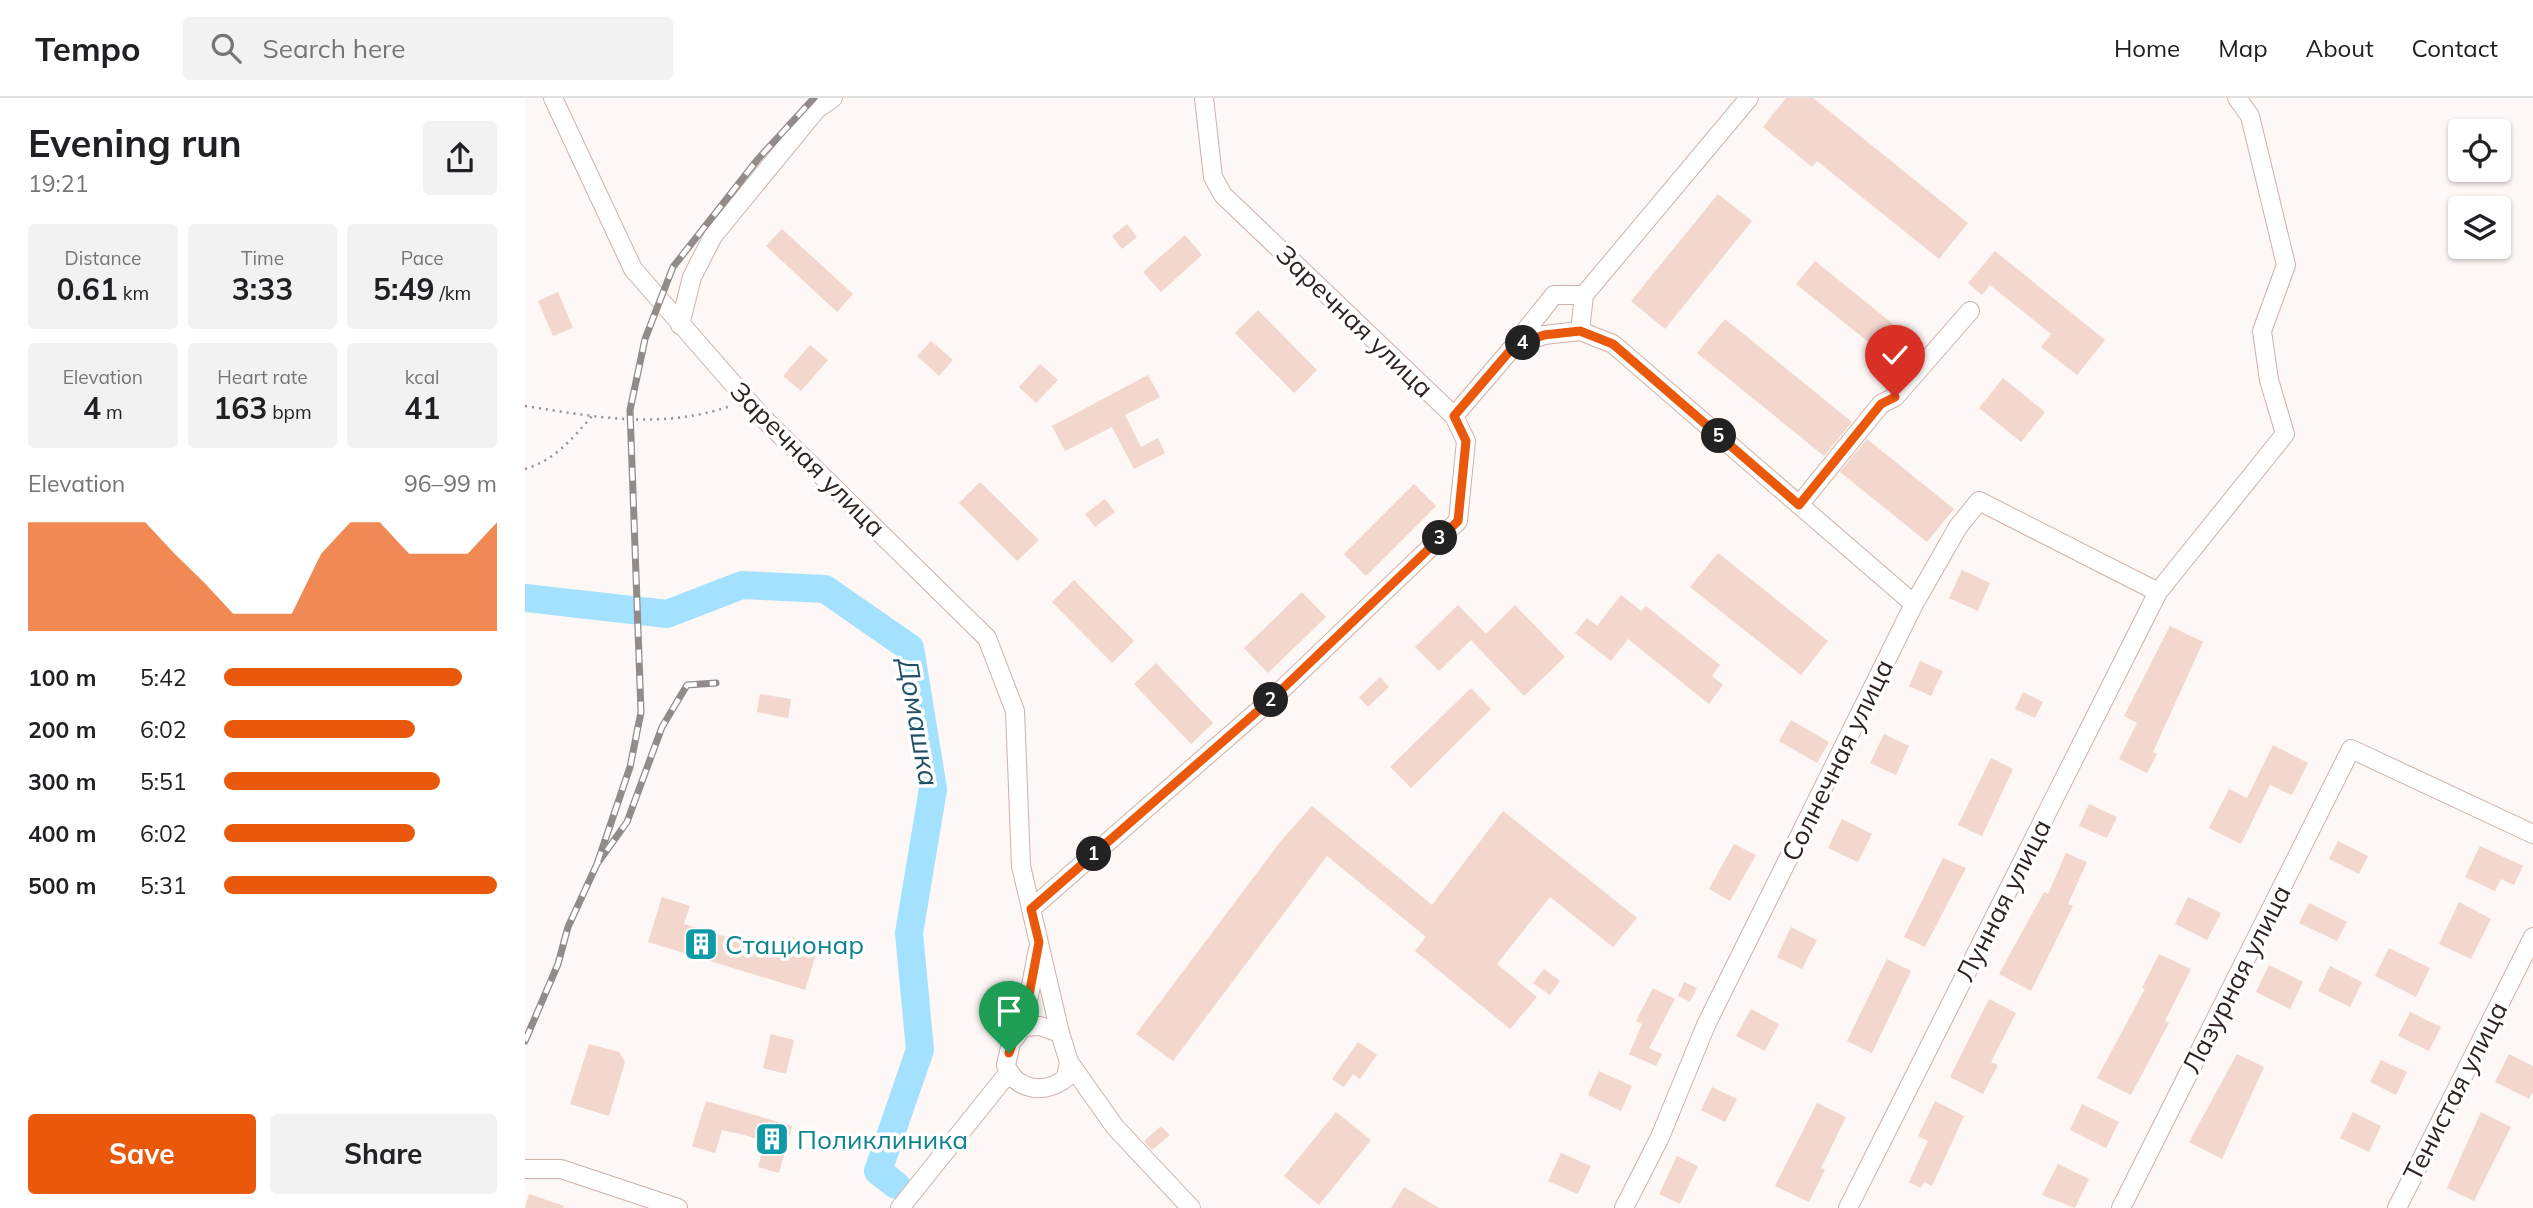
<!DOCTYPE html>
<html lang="en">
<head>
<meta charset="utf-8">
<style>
  :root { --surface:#fff; --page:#f2f2f2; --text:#202124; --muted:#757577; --line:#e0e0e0; --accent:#ea580c }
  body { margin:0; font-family:Mulish,sans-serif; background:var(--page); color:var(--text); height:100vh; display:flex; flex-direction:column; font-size:26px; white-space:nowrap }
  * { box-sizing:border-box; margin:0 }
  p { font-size:23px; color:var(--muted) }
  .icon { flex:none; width:38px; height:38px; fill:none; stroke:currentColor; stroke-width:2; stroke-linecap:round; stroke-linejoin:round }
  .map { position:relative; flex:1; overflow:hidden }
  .drawer { display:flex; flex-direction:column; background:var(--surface); width:525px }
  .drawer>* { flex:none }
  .tools { position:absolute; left:1923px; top:21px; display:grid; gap:14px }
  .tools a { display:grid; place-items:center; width:63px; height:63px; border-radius:7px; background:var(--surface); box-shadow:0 2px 5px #0004; font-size:35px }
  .pin { position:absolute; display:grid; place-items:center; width:60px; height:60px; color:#fff; margin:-72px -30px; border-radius:50% 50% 50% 0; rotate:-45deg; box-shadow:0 0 7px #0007 }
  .pin .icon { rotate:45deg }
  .km { position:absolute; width:35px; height:35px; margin:-18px; border-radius:50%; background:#222; color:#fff; font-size:19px; line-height:35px; text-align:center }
  .round { display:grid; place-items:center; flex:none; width:74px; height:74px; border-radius:7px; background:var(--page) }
  .summary { display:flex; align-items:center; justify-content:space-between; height:119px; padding:0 28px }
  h1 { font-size:38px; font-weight:700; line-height:52px }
  .stats { display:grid; grid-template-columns:repeat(3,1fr); gap:10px; height:119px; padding:7px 28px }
  .stats div { display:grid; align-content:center; border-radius:7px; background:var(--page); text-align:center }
  .stats b { font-size:30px; font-weight:700 }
  .stats small { font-size:19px; font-weight:400 }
  .stats p { font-size:19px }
  .chart { height:196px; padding:14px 28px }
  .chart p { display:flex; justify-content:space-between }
  .chart svg { width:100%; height:126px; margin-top:7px; fill:var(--accent); opacity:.7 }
  .button { display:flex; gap:14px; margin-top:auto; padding:14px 28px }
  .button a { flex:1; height:80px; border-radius:7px; background:var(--accent); color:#fff; font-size:28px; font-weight:700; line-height:80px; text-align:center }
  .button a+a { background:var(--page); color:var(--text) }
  ul { padding:0 28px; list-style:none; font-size:23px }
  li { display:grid; grid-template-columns:112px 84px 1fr; align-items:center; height:52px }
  li i { height:18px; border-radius:9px; background:var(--accent) }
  header { display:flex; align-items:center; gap:42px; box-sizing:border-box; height:98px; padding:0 35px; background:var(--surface); border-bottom:2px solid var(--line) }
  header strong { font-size:33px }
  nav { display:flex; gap:38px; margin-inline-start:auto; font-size:24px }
  .search { width:490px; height:63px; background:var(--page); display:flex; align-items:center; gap:18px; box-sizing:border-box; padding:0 24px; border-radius:7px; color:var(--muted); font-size:26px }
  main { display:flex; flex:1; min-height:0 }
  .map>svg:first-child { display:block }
</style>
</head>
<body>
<header>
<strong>Tempo</strong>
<div class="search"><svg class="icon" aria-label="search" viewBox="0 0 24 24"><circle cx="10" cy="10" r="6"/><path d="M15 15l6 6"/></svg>Search here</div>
<nav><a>Home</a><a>Map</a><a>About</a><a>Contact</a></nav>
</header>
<main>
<section class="drawer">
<div class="summary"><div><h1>Evening run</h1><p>19:21</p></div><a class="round"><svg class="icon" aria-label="share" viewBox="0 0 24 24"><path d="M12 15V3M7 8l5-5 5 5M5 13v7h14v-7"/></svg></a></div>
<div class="stats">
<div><p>Distance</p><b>0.61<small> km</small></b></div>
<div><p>Time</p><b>3:33</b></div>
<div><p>Pace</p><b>5:49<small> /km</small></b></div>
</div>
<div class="stats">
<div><p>Elevation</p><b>4<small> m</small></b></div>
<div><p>Heart rate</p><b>163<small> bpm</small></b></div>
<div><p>kcal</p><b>41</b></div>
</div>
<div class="chart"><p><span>Elevation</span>96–99 m</p>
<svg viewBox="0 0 160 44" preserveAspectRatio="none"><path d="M0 44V6L10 6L20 6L30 6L40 6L50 17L60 27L70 38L80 38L90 38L100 17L110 6L120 6L130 17L140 17L150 17L160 6V44z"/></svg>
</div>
<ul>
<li><b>100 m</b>5:42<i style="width:87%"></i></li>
<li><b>200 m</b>6:02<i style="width:70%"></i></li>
<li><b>300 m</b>5:51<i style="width:79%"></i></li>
<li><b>400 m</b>6:02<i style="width:70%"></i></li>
<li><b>500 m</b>5:31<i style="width:100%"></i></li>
</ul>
<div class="button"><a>Save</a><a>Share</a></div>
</section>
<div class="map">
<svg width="2008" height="1110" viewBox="0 0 2008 1110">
  <rect width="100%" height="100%" fill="#fdf7f5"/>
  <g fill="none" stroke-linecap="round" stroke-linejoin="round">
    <!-- river -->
    <path stroke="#a4e1fe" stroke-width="28" d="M0 500 142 516 217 487 300 491 385 550 408 691 384 835 395 952 353 1073 371 1087"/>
  </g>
  <!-- building -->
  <path fill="#f3d7cd" d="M1261 0H1288L1443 125 1414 161 1292 63 1287 69 1238 29Z
    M1193 96 1227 123 1140 231 1106 203Z
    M602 126 612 139 597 151 587 138Z
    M257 131 328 196 312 214 241 148Z
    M660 137 677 157 636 194 618 174Z
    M1470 153 1580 242 1552 277 1516 249 1526 236 1465 187 1457 197 1443 185Z
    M1290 163 1389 243 1371 266 1271 186Z
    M33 194 48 230 28 238 13 203Z
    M733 212 792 272 769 295 710 235Z
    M1200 221 1327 324 1299 358 1172 255Z
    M406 243 428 262 414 278 392 258Z
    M285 247 303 262 276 293 258 278Z
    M515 266 533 282 511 305 494 289Z
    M623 277 635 299 600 317 616 349 633 340 640 355 609 371 587 329 540 353 527 328Z
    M1478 280 1520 314 1496 344 1454 310Z
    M1342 341 1429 411 1402 444 1315 374Z
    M455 384 514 442 492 463 434 405Z
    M889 386 911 408 841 478 819 456Z
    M580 401 590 414 570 429 560 416Z
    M1193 455 1303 543 1276 577 1165 489Z
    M1437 472 1465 485 1453 513 1424 500Z
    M549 482 609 543 587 565 527 504Z
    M777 494 801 519 743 575 719 550Z
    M1096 497 1116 513 1121 508 1195 567 1187 578 1198 587 1184 606 1103 541 1086 563 1050 535 1062 520 1072 528Z
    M933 507 961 536 990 507 1040 559 999 598 946 542 914 573 890 549Z
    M1645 528 1678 544 1628 654 1632 656 1622 675 1594 661 1612 625 1599 618Z
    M1395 563 1418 573 1406 598 1384 588Z
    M631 565 688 625 666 646 609 586Z
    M855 579 864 589 843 609 834 599Z
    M946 590 966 611 886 690 865 669Z
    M1498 594 1518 604 1510 620 1490 611Z
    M235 596 266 601 263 620 232 614Z
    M1266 622 1304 644 1292 665 1254 643Z
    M1359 636 1384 648 1371 677 1345 665Z
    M1748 647 1783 665 1767 697 1745 687 1716 746 1684 730 1704 691 1722 700Z
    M1466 660 1488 671 1457 738 1433 727Z
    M1564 706 1592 719 1582 740 1554 728Z
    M787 708 907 807 978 713 1112 820 1088 849 1025 799 972 866 1012 899 985 931 890 853 901 839 802 758 648 963 611 936 755 744Z
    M1317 721 1347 736 1333 764 1303 750Z
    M1813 743 1843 758 1834 776 1804 761Z
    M1209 746 1231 757 1205 803 1184 791Z
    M1955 748 1998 768 1989 787 1976 781 1970 793 1940 779Z
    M1541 755 1562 764 1543 806 1548 808 1506 893 1474 876 1519 794 1523 796Z
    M1418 760 1441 770 1400 849 1379 839Z
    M137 799 165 808 159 826 257 856 263 838 294 847 280 892 123 844Z
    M1663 799 1696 815 1682 842 1650 826Z
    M1934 804 1966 821 1946 861 1914 846Z
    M1784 805 1822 824 1812 843 1774 825Z
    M1266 829 1292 842 1277 871 1252 859Z
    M1864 850 1905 870 1891 899 1850 878Z
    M1634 856 1666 871 1640 923 1644 925 1606 997 1572 980 1620 891 1617 890Z
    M1362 861 1386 873 1347 955 1322 943Z
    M1744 867 1778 884 1765 911 1731 894Z
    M1805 868 1837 884 1825 909 1793 893Z
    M1019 871 1035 883 1025 897 1008 885Z
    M1159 884 1172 890 1165 904 1153 898Z
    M1128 890 1150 901 1124 950 1137 956 1131 968 1104 956 1117 926 1111 923Z
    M1464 901 1491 915 1466 964 1473 967 1458 996 1425 979Z
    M1226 911 1254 926 1240 953 1211 938Z
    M1885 914 1916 929 1904 953 1873 938Z
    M246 936 269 942 261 976 238 970Z
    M833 944 852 957 835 981 828 976 819 989 807 981Z
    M64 946 94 954 100 964 84 1018 45 1006Z
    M1712 956 1739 969 1697 1061 1664 1044Z
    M1984 956 2008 968V994L2004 1001 1970 984Z
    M1856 962 1882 974 1871 997 1845 984Z
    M1074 973 1107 988 1096 1013 1063 997Z
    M1187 989 1212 1001 1200 1024 1176 1012Z
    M181 1003 267 1028 254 1075 233 1069 240 1044 219 1037 197 1032 190 1055 167 1048Z
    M1410 1003 1439 1018 1407 1088 1399 1084 1396 1090 1384 1084 1403 1043 1393 1038Z
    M1292 1005 1321 1019 1296 1070 1300 1072 1284 1104 1250 1088Z
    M1557 1006 1594 1024 1581 1050 1545 1032Z
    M811 1014 846 1042 794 1107 759 1078Z
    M1828 1014 1856 1028 1844 1054 1815 1040Z
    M1956 1014 1986 1029 1949 1103 1922 1090Z
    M636 1028 645 1037 627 1052 619 1043Z
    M1036 1055 1066 1068 1053 1096 1023 1083Z
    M1152 1058 1173 1068 1155 1106 1134 1096Z
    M1533 1066 1564 1081 1550 1110 1517 1097Z
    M879 1089 914 1110H866Z
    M4 1096 39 1108 38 1110H0Z"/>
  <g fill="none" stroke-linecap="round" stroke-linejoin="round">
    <!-- minor casing -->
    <g stroke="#cdb2a9" stroke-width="20">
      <path id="minor" d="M28 0 108 171 237 319 462 540 490 613 496 768 535 935
        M155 227 167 179 188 138 292 11 308 0
        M1055 233 1059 197 1224 0
        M989 247 1029 197H1059
        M929 318 989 248 1019 237 1055 233 1088 246 1389 506
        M1274 407 1356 306 1370 299 1445 213
        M506 811 750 598 933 423 941 343 929 318 698 97 688 79 679 0
        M515 928 535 935 544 964 541 980C521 996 491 994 481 967L486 945 498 929Z
        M498 929 513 851
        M544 964 590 1029 666 1110
        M0 1071H36L153 1110
        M375 1110 484 974
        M1099 1110 1135 1039 1181 927 1389 506 1433 429 1454 403 1633 494
        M1323 1110 1633 494 1760 336 1744 282 1737 233 1761 167 1725 18 1712 0
        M1596 1110 1826 651 2008 736
        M1872 1110 2008 839"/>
    </g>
    <!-- path -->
    <path stroke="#978f8d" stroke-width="2.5" stroke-dasharray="2 5" stroke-linecap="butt" d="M0 308C73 319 134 332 206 308
      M0 371C30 362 47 341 67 318"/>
    <!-- minor -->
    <use href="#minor" stroke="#fff" stroke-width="18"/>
    <!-- rail casing -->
    <g stroke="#938b88" stroke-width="7">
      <path id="rail" d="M72 766 105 669 116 614 105 312 120 241 148 169 233 61 289 0
        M0 943 33 866 43 829 72 766 102 724 137 629 162 587 191 585"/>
    </g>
    <!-- rail -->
    <use href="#rail" stroke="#fff" stroke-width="4.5" stroke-dasharray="13" stroke-linecap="butt"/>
  </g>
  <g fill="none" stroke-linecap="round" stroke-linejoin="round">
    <!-- route casing -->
    <g stroke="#fff" stroke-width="14">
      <path id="route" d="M484 955 490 938 498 929 514 844 506 811 750 598 933 423 941 343 929 318 989 248 1019 237 1055 233 1088 246 1274 407 1356 306 1370 299"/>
    </g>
    <!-- route -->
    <use href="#route" stroke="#ea580c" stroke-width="9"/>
  </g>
  <!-- icons -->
  <defs>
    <g id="building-square" transform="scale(1.75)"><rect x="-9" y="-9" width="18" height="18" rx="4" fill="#0f9aa8" stroke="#fff"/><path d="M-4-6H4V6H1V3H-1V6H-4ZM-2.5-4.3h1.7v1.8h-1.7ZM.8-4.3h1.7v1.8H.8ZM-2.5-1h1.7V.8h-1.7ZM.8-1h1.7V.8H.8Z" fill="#fff"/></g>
  </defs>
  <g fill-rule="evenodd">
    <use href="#building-square" x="176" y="846"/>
    <use href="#building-square" x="247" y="1041"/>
  </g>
  <g text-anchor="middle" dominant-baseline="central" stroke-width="7" stroke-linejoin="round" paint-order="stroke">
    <!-- street labels -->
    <g font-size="26" fill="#2d2320" stroke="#fff">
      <text transform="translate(830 223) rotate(44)">Заречная улица</text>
      <text transform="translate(283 361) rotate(45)">Заречная улица</text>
      <text transform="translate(1312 662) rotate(-64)">Солнечная улица</text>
      <text transform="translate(1478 802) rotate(-63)">Лунная улица</text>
      <text transform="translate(1711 881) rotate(-63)">Лазурная улица</text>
      <text transform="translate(1930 993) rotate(-63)">Тенистая улица</text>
    </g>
    <!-- culture labels -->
    <g font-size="26" fill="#0d838f" stroke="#fff" text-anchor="start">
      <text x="200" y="846">Стационар</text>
      <text x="272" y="1041">Поликлиника</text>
    </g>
    <!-- water labels -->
    <g font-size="28" font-style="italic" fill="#225166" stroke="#fff">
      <text transform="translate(394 624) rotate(80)">Домашка</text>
    </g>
  </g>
</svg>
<div class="tools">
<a><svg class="icon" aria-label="locate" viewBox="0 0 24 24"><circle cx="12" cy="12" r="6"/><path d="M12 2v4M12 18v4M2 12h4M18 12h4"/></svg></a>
<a><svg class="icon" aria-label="layers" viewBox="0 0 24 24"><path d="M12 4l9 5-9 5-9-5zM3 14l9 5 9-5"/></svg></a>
</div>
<div class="pin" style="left:484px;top:955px;background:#1e9e55"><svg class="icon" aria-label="arrive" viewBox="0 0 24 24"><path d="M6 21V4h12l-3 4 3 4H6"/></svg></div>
<div class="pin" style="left:1370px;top:299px;background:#d93025"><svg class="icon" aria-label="check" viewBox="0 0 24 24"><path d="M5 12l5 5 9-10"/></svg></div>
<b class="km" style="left:569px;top:756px">1</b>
<b class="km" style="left:746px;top:602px">2</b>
<b class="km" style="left:915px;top:440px">3</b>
<b class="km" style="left:998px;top:245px">4</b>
<b class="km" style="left:1194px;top:338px">5</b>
</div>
</main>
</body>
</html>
